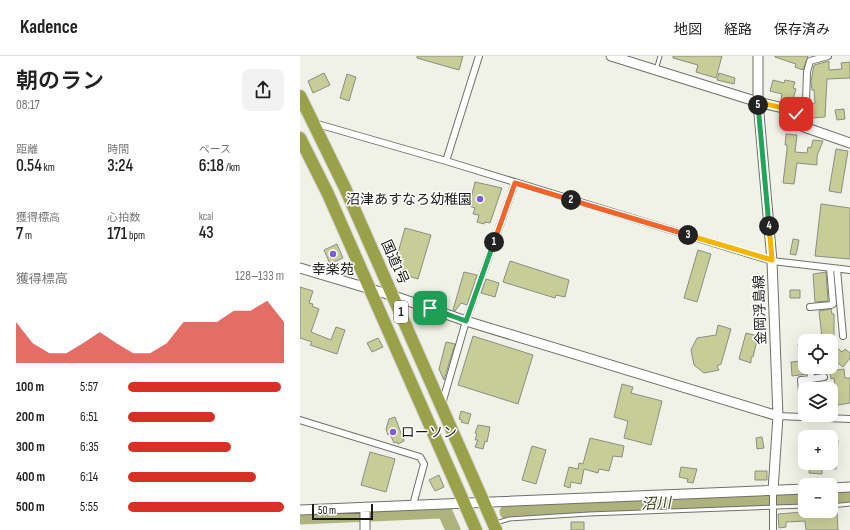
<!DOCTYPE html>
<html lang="ja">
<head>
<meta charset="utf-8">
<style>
  :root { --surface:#fff; --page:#f2f2f2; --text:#222; --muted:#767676; --line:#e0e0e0; --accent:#d93025 }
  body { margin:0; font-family:"Sofia Sans Condensed","Noto Sans JP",sans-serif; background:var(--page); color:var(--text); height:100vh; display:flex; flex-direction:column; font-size:15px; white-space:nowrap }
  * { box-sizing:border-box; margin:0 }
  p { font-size:13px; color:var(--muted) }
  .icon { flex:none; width:22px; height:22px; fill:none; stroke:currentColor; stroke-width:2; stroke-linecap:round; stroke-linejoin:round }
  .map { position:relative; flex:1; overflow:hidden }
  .panel { display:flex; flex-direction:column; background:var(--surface); width:300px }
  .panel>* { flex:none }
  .controls { position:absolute; left:498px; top:278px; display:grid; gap:8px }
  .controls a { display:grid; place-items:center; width:40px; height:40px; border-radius:8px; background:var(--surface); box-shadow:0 4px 16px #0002; font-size:20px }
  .scale { position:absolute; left:12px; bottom:10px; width:61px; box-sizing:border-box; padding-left:4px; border:2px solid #1a1b17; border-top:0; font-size:11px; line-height:14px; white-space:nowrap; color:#1a1b17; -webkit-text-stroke:3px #fff; paint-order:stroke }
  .pin { position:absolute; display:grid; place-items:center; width:34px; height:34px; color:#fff; margin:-17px; border-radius:8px; box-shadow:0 2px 6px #0006 }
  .km { position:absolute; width:20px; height:20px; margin:-10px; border-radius:50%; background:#222; color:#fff; font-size:11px; line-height:20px; text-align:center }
  .round { display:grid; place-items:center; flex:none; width:42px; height:42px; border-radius:8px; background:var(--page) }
  .summary { display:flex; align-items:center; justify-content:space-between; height:68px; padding:0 16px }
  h1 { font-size:22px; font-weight:600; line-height:30px }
  .stats { display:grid; grid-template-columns:repeat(3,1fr); gap:6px; height:68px; padding:4px 16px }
  .stats div { display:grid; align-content:center }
  .stats b { font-size:17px; font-weight:600 }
  .stats small { font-size:11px; font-weight:400 }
  .stats p { font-size:11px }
  .chart { height:112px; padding:8px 16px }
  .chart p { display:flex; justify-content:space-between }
  .chart svg { width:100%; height:72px; margin-top:4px; fill:var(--accent); opacity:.7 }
  ul { padding:0 16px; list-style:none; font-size:13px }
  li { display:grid; grid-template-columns:64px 48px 1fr; align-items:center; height:30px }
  li i { height:10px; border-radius:5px; background:var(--accent) }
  header { display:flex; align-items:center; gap:24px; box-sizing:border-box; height:56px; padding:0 20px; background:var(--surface); border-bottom:1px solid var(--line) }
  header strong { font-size:19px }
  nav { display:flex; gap:22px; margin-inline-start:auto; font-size:14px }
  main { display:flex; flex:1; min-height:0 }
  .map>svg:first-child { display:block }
</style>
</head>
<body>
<header>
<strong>Kadence</strong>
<nav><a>地図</a><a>経路</a><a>保存済み</a></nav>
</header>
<main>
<section class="panel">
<div class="summary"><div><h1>朝のラン</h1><p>08:17</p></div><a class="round"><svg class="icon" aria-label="share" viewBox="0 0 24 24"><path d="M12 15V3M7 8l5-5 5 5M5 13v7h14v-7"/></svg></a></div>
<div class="stats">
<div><p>距離</p><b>0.54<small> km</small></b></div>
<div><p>時間</p><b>3:24</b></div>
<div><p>ペース</p><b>6:18<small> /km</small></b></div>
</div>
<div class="stats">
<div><p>獲得標高</p><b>7<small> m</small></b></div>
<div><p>心拍数</p><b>171<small> bpm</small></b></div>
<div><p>kcal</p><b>43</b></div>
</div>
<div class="chart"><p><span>獲得標高</span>128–133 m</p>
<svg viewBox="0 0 160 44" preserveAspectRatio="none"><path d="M0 44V19L10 32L20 38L30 38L40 32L50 25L60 32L70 38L80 38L90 32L100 19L110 19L120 19L130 12L140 12L150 6L160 19V44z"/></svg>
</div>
<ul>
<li><b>100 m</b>5:57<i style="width:98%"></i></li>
<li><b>200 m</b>6:51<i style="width:56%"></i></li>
<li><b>300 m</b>6:35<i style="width:66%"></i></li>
<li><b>400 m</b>6:14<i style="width:82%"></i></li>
<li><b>500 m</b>5:55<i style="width:100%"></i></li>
</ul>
</section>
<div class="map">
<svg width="550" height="474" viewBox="0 0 550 474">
  <rect width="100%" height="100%" fill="#f0f2e7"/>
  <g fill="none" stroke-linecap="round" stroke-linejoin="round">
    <!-- river -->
    <path stroke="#aeb37e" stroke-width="15" d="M531 440 550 439
      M207 456 505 441
      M0 461 141 455 145 456 153 474"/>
  </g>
  <!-- building -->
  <path fill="#c7cd97" stroke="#8c8d83" d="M117 0H163L159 14 117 2Z
    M373 0H422L416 22 396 16 398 9 373 2Z
    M475 0H508L503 14 495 11 496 8 475 1Z
    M529 5V14L542 13 541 7 550 6V22L527 23 525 61 512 62V48L515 47 514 34H512L511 26 514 9Z
    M24 17 30 29 13 37 8 25Z
    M419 17 435 22 434 28 417 24Z
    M47 18 56 21 49 45 40 42Z
    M473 24 484 27 485 24 495 26 493 32 496 33 492 46 481 43 482 38 470 35Z
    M544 53 545 63 537 64 535 54Z
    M486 78 497 79 495 96 507 97 508 91 511 92 513 84 523 85 517 100V109L497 107 494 128 483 127 487 94V89H485Z
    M536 93 548 95 541 137 529 135Z
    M175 126 202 132 190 167 185 166 184 168 177 166 179 159 173 158 175 152 169 150Z
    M521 148 550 152V203L515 200Z
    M105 172 131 179 118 223 105 219 94 211Z
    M493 183 499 184 496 199 490 198Z
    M37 188 43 202 30 208 24 194Z
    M398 194 411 198 397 246 384 242Z
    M210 205 269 224 265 241 256 239 255 242 203 226Z
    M164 216 177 219 167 249 161 247 155 255 153 254Z
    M526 216 528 245 515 246 513 218Z
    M186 223 199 227 195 241 181 237Z
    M0 231 13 235 9 247 13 248 12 250 19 253 11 276 31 284 36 271 45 274 37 298 10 289 12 286 0 282Z
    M490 234H500V242H490Z
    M531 253 532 258H534V281L522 282 519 255Z
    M418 269 431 273 421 308 417 310 419 314 404 317 394 309 391 294 397 282 416 279Z
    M446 277 458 280 453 301H451V307L439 303Z
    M173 280 233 299 218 348 158 329Z
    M78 282 83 291 72 296 67 287Z
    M146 286 155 288 144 324 139 313Z
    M498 288H505L506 318 492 320 491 306 501 305Z
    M535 290 542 296 545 293 550 297V302L543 311 531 302V295Z
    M515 311H529L530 315 515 318Z
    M544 313 545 322H550V347L538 349 536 331 535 332 534 322 531 323 530 315Z
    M322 328 333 331 331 337 362 345 351 389 324 382 328 365 314 361Z
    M161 355 171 358 168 368 161 366 162 364 159 363Z
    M95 361 104 385 98 388 97 386 94 387 90 378 88 379 86 373 89 363Z
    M178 369 190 371 187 386 185 385 183 393 175 391 178 384H175L177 378 175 377Z
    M462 381 464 392 457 393 456 382Z
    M290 382 324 390 322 401 313 400 309 415 299 413 298 417 284 413 281 428 271 426 270 432 264 430 269 411 278 413 279 407 283 408Z
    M531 384H538L536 413H531Z
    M232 390 246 394 236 428 222 424Z
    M70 396 95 403 86 436 61 429Z
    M510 407H522V418L509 417Z
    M381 411 397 413 393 427 387 426 388 423 379 421Z
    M455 415H467V424H455Z
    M139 419 144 431 135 435 129 424Z
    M516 455H537L538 474H506L505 465 486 466V471L479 472 478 458Z
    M271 466H284V474H271Z"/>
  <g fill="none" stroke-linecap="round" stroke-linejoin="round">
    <!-- lane casing -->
    <g stroke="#6f7066" stroke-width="5">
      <path id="lane" d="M356 14 360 0
        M531 450 550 448
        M196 467 209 463 289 458 505 450"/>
    </g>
    <!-- street casing -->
    <g stroke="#6f7066" stroke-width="8">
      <path id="street" d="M496 58 506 46 507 16 510 5 528 0
        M14 67 146 105 472 205 550 214
        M146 105 179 0
        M537 213 543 280
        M510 251 531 249 533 248 530 212
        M511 323 524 321
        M142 348 166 265 215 127
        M478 360 550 363
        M504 361 501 324 511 323 510 311
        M0 364 120 401 124 408 113 449
        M473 474V434"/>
    </g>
    <!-- secondary casing -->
    <g stroke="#6f7066" stroke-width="11">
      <path id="secondary" d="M311 0 458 46 491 54 496 58 504 71 550 87
        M458 0V46L472 205 478 360 473 434
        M0 212 94 240 166 265 478 360
        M531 432 550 431
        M65 451V474
        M0 454 505 433"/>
    </g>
    <!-- highway casing -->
    <g stroke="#d1d1d1" stroke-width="14">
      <path id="highway" d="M0 40 45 132 196 474
        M0 82 28 138 176 474"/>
    </g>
    <!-- lane -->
    <use href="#lane" stroke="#fff" stroke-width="3"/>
    <!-- street -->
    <use href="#street" stroke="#fff" stroke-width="6"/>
    <!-- secondary -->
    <use href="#secondary" stroke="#fff" stroke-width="9"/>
    <!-- highway -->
    <use href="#highway" stroke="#9aa149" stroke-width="12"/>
  </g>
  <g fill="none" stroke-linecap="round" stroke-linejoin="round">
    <!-- split-1 casing -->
    <g stroke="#fff" stroke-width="8">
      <path id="split-1" d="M130 252 166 265 194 186"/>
    </g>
    <!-- split-2 casing -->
    <g stroke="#fff" stroke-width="8">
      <path id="split-2" d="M194 186 215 127 271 144"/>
    </g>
    <!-- split-3 casing -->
    <g stroke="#fff" stroke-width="8">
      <path id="split-3" d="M271 144 388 179"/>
    </g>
    <!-- split-4 casing -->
    <g stroke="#fff" stroke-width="8">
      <path id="split-4" d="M388 179 472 204 469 170"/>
    </g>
    <!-- split-5 casing -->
    <g stroke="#fff" stroke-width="8">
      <path id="split-5" d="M458 49 469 170"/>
    </g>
    <!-- split-6 casing -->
    <g stroke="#fff" stroke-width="8">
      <path id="split-6" d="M458 49V46L491 54 496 58"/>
    </g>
    <!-- split-1 -->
    <use href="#split-1" stroke="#22a559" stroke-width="5"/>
    <!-- split-2 -->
    <use href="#split-2" stroke="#f0652b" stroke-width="5"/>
    <!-- split-3 -->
    <use href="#split-3" stroke="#f0652b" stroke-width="5"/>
    <!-- split-4 -->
    <use href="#split-4" stroke="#f5b400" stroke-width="5"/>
    <!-- split-5 -->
    <use href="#split-5" stroke="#22a559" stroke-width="5"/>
    <!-- split-6 -->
    <use href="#split-6" stroke="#f5b400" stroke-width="5"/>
  </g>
  <!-- markers -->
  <g fill="#7f5cd6" stroke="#fff" stroke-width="1.5">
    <circle cx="180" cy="143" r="4"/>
    <circle cx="33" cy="198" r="4"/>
    <circle cx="93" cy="376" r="4"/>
  </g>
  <g text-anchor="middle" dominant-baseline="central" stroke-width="3" stroke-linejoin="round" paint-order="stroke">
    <!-- shield labels -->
    <rect fill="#fff" stroke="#5f5f5d" stroke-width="1" x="94" y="245" width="14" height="22" rx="3"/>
    <g font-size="13" font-weight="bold" fill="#1a1b17">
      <text x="101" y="256">1</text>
    </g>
    <!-- poi labels -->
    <g font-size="14" fill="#1a1b17" stroke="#fff" text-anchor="end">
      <text x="172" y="143">沼津あすなろ幼稚園</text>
      <text x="33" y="213" text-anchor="middle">幸楽苑</text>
      <text x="101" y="376" text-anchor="start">ローソン</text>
    </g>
    <!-- street labels -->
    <g font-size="14" fill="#1a1b17" stroke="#fff">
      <text transform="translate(95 206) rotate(66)">国道1号</text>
      <text transform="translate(460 254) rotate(-92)">金岡浮島線</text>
    </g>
    <!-- water labels -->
    <g font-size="15" font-style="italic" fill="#3a3d14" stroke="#fff">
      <text transform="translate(356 448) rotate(-3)">沼川</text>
    </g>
  </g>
</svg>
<div class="controls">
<a><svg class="icon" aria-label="locate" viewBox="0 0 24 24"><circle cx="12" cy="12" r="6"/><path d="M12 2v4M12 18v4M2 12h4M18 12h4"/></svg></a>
<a><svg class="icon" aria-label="layers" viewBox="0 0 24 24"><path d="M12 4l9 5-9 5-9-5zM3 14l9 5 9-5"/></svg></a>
<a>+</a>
<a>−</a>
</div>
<div class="scale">50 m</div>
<div class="pin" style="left:130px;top:252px;background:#1e9e55"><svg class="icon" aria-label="arrive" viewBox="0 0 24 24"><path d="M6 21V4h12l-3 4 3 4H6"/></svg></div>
<div class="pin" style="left:496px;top:58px;background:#d93025"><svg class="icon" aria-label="check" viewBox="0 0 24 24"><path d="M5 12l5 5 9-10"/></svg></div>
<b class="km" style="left:194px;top:186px">1</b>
<b class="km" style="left:271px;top:144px">2</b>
<b class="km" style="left:388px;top:179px">3</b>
<b class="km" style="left:469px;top:170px">4</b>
<b class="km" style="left:458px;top:49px">5</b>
</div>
</main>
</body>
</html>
